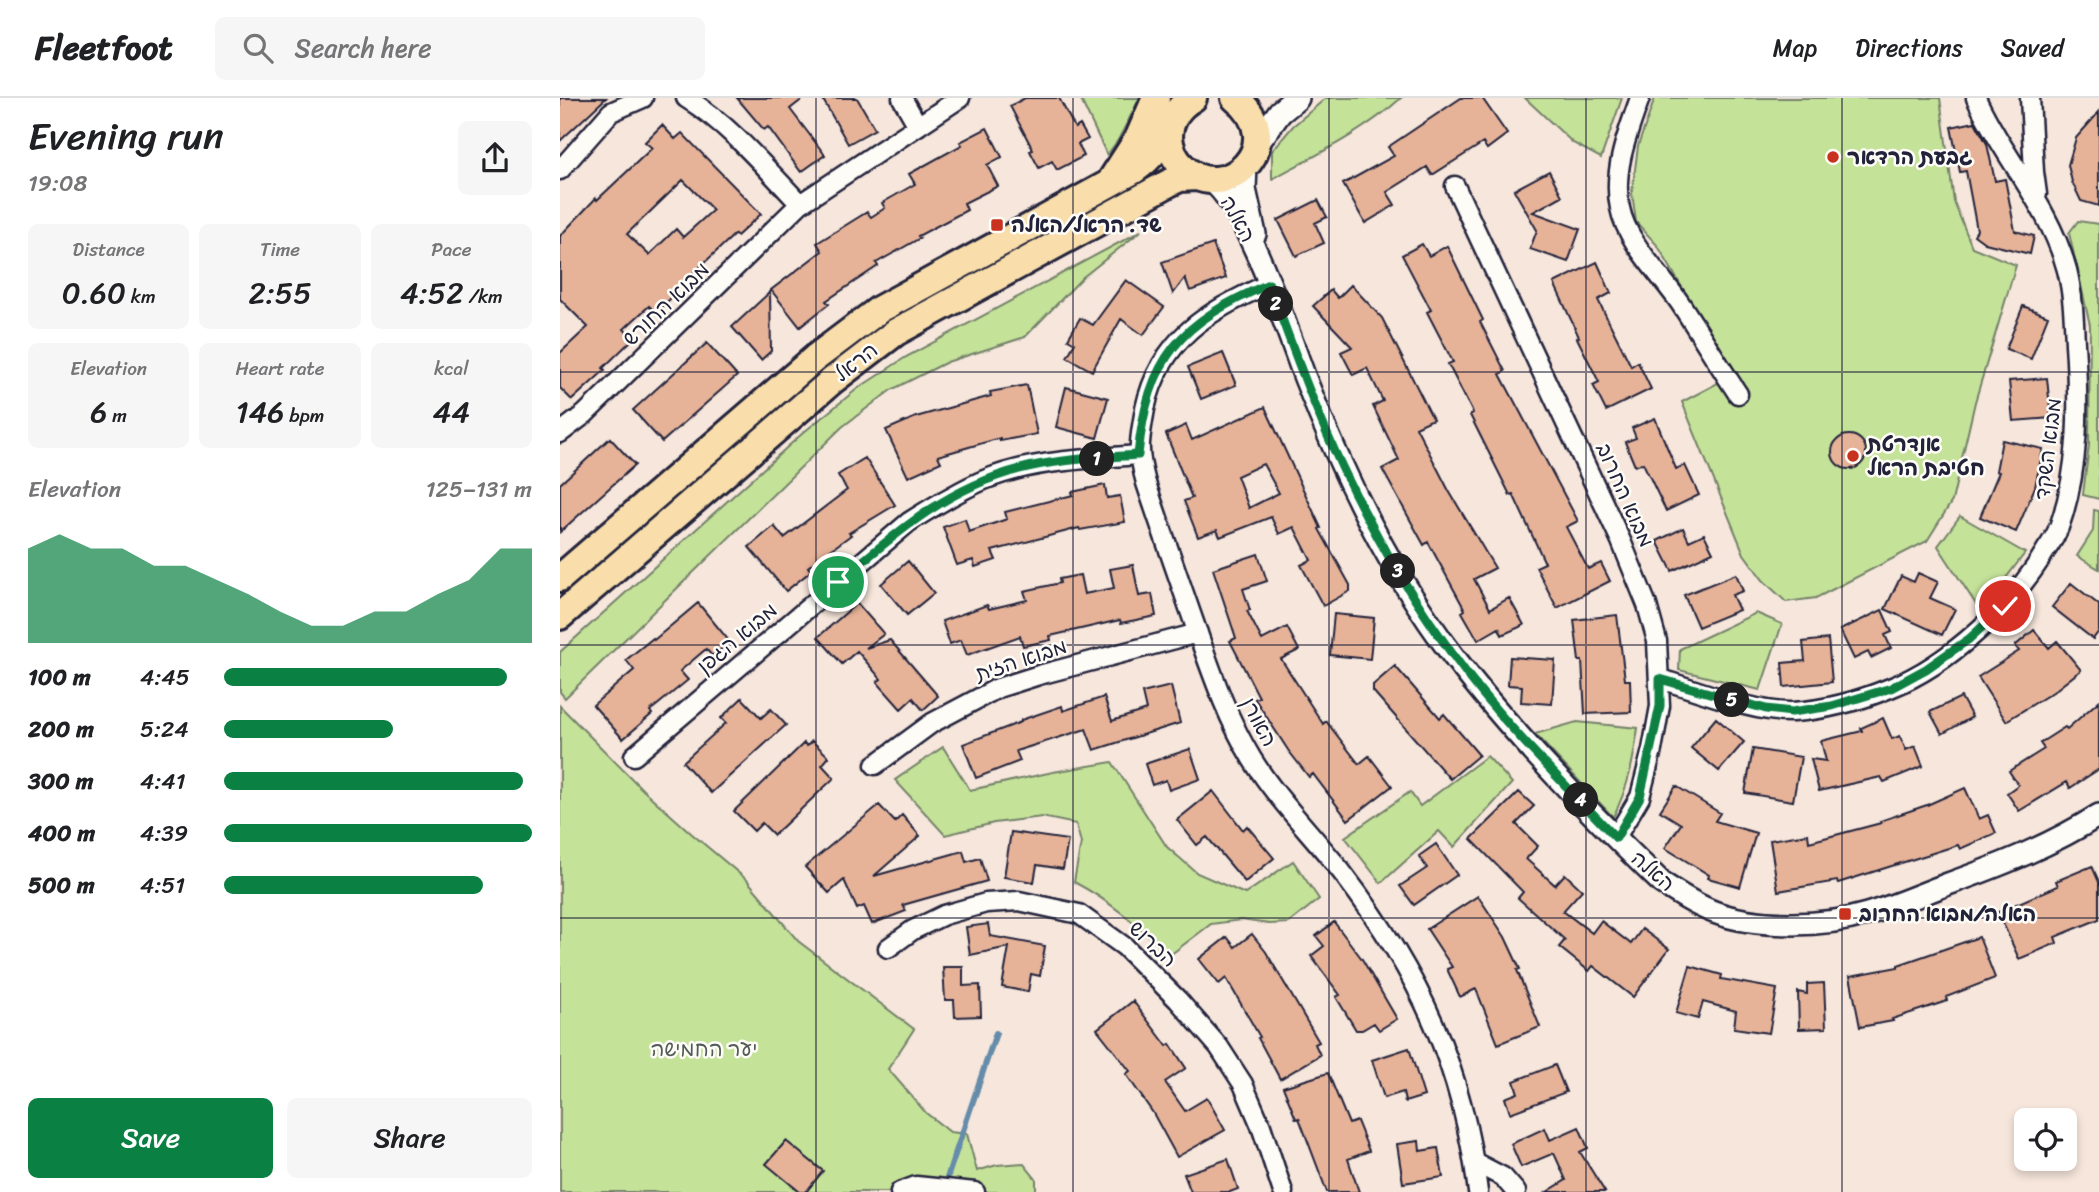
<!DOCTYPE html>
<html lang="en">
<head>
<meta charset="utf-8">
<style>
  :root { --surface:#fff; --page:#f6f6f6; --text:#202124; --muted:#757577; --line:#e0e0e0; --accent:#0b8043 }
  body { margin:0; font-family:Sriracha,"Playpen Sans Hebrew",sans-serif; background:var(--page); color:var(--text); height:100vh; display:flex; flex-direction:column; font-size:26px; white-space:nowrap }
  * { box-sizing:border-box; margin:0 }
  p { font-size:23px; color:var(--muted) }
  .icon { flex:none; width:38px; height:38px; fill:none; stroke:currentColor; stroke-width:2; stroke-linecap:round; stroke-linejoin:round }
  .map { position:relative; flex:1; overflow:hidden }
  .drawer { display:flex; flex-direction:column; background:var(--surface); width:560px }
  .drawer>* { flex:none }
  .buttons { position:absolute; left:1454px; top:1010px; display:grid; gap:14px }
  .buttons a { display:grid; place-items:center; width:63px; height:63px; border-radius:10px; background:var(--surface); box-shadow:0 4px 10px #0003; font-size:35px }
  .pin { position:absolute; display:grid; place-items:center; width:60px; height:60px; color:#fff; margin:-30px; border:4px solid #fff; border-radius:50%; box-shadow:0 2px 7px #0007 }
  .km { position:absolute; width:35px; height:35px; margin:-18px; border-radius:50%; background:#222; color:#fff; font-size:19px; line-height:35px; text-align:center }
  .round { display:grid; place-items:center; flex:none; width:74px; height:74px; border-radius:10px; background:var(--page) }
  .overview { display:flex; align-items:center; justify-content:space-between; height:119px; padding:0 28px }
  h1 { font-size:38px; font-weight:600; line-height:52px }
  .figures { display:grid; grid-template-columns:repeat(3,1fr); gap:10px; height:119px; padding:7px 28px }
  .figures div { display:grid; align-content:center; border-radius:10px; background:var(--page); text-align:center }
  .figures b { font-size:30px; font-weight:600 }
  .figures small { font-size:19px; font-weight:400 }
  .figures p { font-size:19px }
  .chart { height:196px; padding:14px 28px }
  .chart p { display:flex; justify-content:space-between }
  .chart svg { width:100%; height:126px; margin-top:7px; fill:var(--accent); opacity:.7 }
  .primary-button { display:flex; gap:14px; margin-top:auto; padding:14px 28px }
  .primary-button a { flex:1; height:80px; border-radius:10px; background:var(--accent); color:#fff; font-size:28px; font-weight:600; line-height:80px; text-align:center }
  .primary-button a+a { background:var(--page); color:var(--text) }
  ul { padding:0 28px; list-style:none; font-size:23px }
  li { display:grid; grid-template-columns:112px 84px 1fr; align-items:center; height:52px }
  li i { height:18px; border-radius:9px; background:var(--accent) }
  header { display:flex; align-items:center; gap:42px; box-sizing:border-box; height:98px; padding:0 35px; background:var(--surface); border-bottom:2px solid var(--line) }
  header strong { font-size:33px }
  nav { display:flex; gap:38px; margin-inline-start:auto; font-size:24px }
  .search { width:490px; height:63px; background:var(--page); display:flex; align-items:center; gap:18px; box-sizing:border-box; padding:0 24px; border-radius:10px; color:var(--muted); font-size:26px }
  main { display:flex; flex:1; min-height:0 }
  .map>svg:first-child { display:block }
</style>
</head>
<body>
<header>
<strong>Fleetfoot</strong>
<div class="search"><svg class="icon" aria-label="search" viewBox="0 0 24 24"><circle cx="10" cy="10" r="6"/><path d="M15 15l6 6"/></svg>Search here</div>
<nav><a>Map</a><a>Directions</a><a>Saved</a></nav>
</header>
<main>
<section class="drawer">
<div class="overview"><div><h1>Evening run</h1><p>19:08</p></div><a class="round"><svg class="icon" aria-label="share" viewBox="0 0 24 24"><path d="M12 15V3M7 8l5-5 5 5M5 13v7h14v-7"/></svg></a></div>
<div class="figures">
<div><p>Distance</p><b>0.60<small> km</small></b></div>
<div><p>Time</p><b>2:55</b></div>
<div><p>Pace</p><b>4:52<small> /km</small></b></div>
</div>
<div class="figures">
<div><p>Elevation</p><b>6<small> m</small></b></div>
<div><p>Heart rate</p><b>146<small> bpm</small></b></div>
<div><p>kcal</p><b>44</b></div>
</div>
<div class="chart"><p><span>Elevation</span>125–131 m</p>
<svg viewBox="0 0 160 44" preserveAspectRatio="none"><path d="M0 44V11L10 6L20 11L30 11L40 17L50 17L60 22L70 27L80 33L90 38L100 38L110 33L120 33L130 27L140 22L150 11L160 11V44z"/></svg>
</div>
<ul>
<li><b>100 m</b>4:45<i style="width:92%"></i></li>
<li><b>200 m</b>5:24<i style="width:55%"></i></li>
<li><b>300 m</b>4:41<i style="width:97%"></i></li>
<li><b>400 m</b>4:39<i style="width:100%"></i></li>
<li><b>500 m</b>4:51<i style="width:84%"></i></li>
</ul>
<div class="primary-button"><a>Save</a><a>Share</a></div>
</section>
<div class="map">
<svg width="1539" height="1094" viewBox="0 0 1539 1094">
  <rect width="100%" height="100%" fill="#f6e6db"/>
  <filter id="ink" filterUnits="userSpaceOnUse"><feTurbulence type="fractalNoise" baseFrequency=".0143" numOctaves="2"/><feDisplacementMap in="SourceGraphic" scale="14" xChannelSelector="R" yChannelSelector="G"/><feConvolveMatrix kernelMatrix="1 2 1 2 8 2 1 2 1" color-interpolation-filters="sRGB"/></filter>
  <g filter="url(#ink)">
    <!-- green -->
    <path fill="#c5e299" stroke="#74826a" stroke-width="2" d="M520 0H580L558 42 547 57Z
      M766 0H841C804 34 756 57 712 81V53L733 28Z
      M965 0H1062L1041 60 1013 45Z
      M1095 0H1380L1394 104 1412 149 1456 167 1415 304 1392 403 1367 443 1256 500 1226 504 1203 482 1184 456 1122 304 1177 275 1135 212 1098 148 1076 124 1072 95 1078 48Z
      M1518 123 1539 126V401L1523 397 1529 347 1530 227 1509 135Z
      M581 133 523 179 465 239 387 264 331 292 282 329 5 600 0 594V554L244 334 297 291 346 259Z
      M1534 412 1539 413V471L1517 458 1533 433Z
      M1400 418 1465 455 1439 489 1417 508 1378 448Z
      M1196 515 1222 526 1200 592 1119 572 1120 551Z
      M0 608 83 692 132 736 187 782 238 843 354 931 328 971 366 1015 390 1034 407 1036 417 1073 437 1067 463 1065 476 1081V1094H0Z
      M1017 624 1078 630C1073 664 1069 688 1053 719L975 636Z
      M383 649 410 692 493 674 552 664 607 749 637 775 685 796 733 763 759 801 729 825 709 826 681 822 651 826 610 857C578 828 552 804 514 784L521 745 516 726 482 719 434 725 385 737 335 682Z
      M927 658 952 685 894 749 879 733 821 785 785 739 850 694 860 708Z"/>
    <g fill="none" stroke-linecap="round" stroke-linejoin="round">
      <!-- stream -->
      <path stroke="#658caa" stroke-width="6" d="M384 1089 436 935"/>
    </g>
    <!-- building -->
    <path fill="#e6b399" stroke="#22223b" stroke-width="2" fill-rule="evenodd" d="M0 0H46L0 43Z
      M177 0H244L230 11 265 57 241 74 208 29 204 32Z
      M262 0H297L315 31 288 46Z
      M465 0H499L515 30 520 27 528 41 518 46 524 58 497 72 492 63 479 70 470 53 473 52 450 8Z
      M901 0H922L947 36 927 51 923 45 872 77 867 69 827 94 835 107 805 125 783 86 834 58 828 49Z
      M1539 14V108L1521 103 1512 84 1508 67 1516 40Z
      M1415 24 1427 46 1435 83 1445 81 1455 133 1474 138 1470 156 1425 145 1414 137 1417 132 1406 73 1400 74 1391 29Z
      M102 27 115 41 122 35 201 116 177 138 175 136 111 196 113 198 96 215 89 208 64 231 73 241 43 270 45 272 12 302 0 290V255L28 229 0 201V138L36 100 37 102 92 50 85 44ZM123 82 153 112 123 139 116 131 89 157 67 136Z
      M427 30 442 59 427 67 438 88 404 105 407 112 358 138 360 140 316 165 318 168 266 203 269 206 240 229 211 192 262 153 257 145 307 114 311 119 325 110 322 105 355 86 349 76 402 47 400 44Z
      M989 73 1002 98 973 114 1020 131 1008 164 970 151 977 132 954 92Z
      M758 102 767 119 755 125 764 145 736 158 718 122Z
      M653 146 666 180 630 193 625 180 613 196 602 164Z
      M862 146 869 158 887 148 923 222 920 224 945 273 940 276 1018 423 1006 429 1028 471 1041 465 1050 483 997 510 976 469 985 465 953 396 950 397 910 317 913 315 888 266 893 264 867 214 871 212 842 157Z
      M1037 164 1051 195 1038 202 1071 268 1078 264 1091 291 1046 313 1033 287 1039 284 1017 240 1019 239 994 185Z
      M566 182 604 209 583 237 561 221 532 273 507 259 515 245 508 241 520 220 533 227Z
      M791 187 822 220 873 321 856 329 889 393 935 470 914 481 930 511 949 500 964 527 942 537 939 530 918 542 902 514 905 512 868 444 864 447 822 371 839 362 813 308 823 303 807 270 793 277 781 254 792 249 753 208 771 192 778 200Z
      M210 194 211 253 201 262 172 229Z
      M1463 208 1488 218 1471 261 1446 251Z
      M147 245 177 278 102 344 73 312Z
      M663 255 676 287 641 301 628 269Z
      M1487 280 1491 320 1453 323 1449 283Z
      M467 287 477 336 440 343V340L378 358 381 364 348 379 326 332 356 319 431 298 430 294Z
      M506 289 548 300 537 340 496 329Z
      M705 309 761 430 759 431 790 487V493L763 508 741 467 751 462 734 429 719 436 711 419 660 439 657 432 638 439 624 403 632 400 606 336 626 327 632 342ZM703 366 719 395 689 410 677 378Z
      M1095 320 1116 371 1125 367 1139 397 1106 413 1083 365 1075 368 1065 344 1076 340 1072 330Z
      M1272 354a17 17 0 1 1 34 0a17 17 0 1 1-34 0Z
      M50 340 75 367 0 434V386Z
      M1442 342 1483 351 1475 389 1456 434 1420 419 1439 374 1436 373Z
      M305 360 335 407 289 435 291 437 248 469 251 473 226 493 189 449 214 428 224 440 287 392 278 377Z
      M545 387 547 400 560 398 565 424 520 432 519 430 432 453 436 462 415 469 413 462 397 467 383 429 405 421 409 434 447 421 445 414 513 397 512 394Z
      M1123 430 1129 443 1144 436 1153 454 1112 473 1097 443Z
      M698 456 707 483 683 491 690 512 687 513 702 542 727 529 739 552 721 561 763 626 766 623 799 666 809 658 832 688 788 722 753 676 749 679 728 652 695 601 699 599 670 543 676 540 653 471Z
      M348 463 374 495 347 517 321 486Z
      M573 467 579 498 592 496 596 518 561 525 560 522 490 538 491 542 463 548 460 538 407 557 401 542 390 546 382 523 427 507 429 511 467 502 464 493 500 485 499 481 520 477 524 496 554 490 550 471Z
      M1358 475 1378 484 1370 500 1395 511 1382 537 1325 511 1341 478 1354 484Z
      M1176 476 1183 493 1172 497 1179 512 1138 529 1124 497Z
      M1511 485 1539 507V533L1533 541 1492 509Z
      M138 505 170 544 152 558 146 551 120 573 128 582 90 613 92 616 63 641 33 607 74 572 66 562 93 540 94 542Z
      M297 505 324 536 306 550 330 542 378 598 363 612 353 600 341 611 317 584 321 581 297 553 282 566 258 539Z
      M1322 512 1332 534 1325 537 1331 550 1311 560 1308 554 1294 561 1280 532Z
      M774 516 814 520 810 561 770 557Z
      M1057 517 1065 582H1070L1071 614 1025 616 1022 563H1019L1014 522Z
      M1474 532 1489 550 1497 543 1521 572 1493 594 1446 623 1418 579 1459 553 1455 548Z
      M1268 541 1272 584 1224 589 1222 565 1245 563 1243 544Z
      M950 559 995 562 992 606 961 604 962 588 948 587Z
      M835 568 880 620 884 616 919 657 890 681 813 593V587Z
      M611 588 620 625 534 652 526 631 456 653 460 663 416 680 403 646 461 624V622L502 608 503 613 544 599 552 623 586 612 582 595Z
      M1401 599 1412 619 1382 636 1370 614Z
      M182 600 201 620 211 611 226 627 151 695 123 664 166 625 161 620Z
      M1539 603V671L1510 690 1507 684 1459 713 1447 695 1458 687 1449 673 1484 651 1480 645 1505 629 1507 631Z
      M1156 620 1184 644 1159 673 1131 650Z
      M1323 620 1332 641 1340 638 1346 652 1355 648 1363 668 1324 684 1321 679 1259 693 1251 661 1266 663 1261 643 1302 633 1301 630Z
      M252 643 269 659 262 667 274 680 214 737 202 725 194 733 174 713 244 645 247 648Z
      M630 651 640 681 609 692 606 682 592 687 585 666Z
      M1193 651 1241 659 1233 703 1185 695Z
      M1116 688 1160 715 1155 723 1196 735 1180 789 1148 780 1149 777 1105 750 1121 726 1100 713Z
      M1405 690 1419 721 1428 717 1436 735 1400 751 1398 747 1278 785 1277 783 1218 793 1210 742 1248 736 1249 744 1321 725 1320 723 1367 707Z
      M653 693 683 732 687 728 714 760 685 784 647 739 637 747 617 722Z
      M959 694 974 708 956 726 978 748 966 761 995 787 1005 776 1022 792 1003 813 1032 835 1041 823 1071 846 1082 831 1109 851 1073 899 1033 868 1029 873 999 849 1005 842 958 800 963 794 911 741Z
      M319 707 335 724 342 717 360 738 314 778 403 753 406 764 420 760 427 783 343 807 346 813 312 826 304 808 297 811 284 782 269 795 245 769Z
      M451 734 508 742 503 771 477 767 474 784 444 779Z
      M876 746 897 777 854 807 840 788 867 770 859 758Z
      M1532 768 1539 784V821L1495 839 1497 845 1459 861 1438 814 1498 788 1496 783Z
      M918 798 945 839 960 871 957 872 980 929 938 946 916 891 900 899 887 871 892 869 867 831Z
      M774 824 802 861 837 921 819 932 814 925 802 932H796L776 899 780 897 751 858 764 848 756 838Z
      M428 826 430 838 485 848 480 878 471 876 468 894 442 889 449 849 410 857 406 829Z
      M692 836 706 854 759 944 755 946 760 957 720 981 698 940 700 939 666 880 659 886 639 861 667 839 675 849Z
      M1419 839 1435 880 1386 899 1387 903 1332 921 1333 923 1300 929 1290 878 1338 869V867Z
      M1130 868 1162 877 1161 881 1217 891 1209 935 1174 930 1176 913 1143 904 1138 921 1116 915Z
      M383 869H403V888L420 887 421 918 395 919 394 902H385Z
      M1264 885 1266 930 1239 931 1238 894 1247 896V886Z
      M573 903 607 948 610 946 626 970 605 984 625 1013 647 1000 665 1032 617 1059 593 1015 566 976 570 973 537 931Z
      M849 950 864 998 845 1004 843 994 824 1000 812 962Z
      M995 967 1006 994 950 1015 945 1000 958 995 954 983Z
      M768 975 789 1026 797 1023 809 1053 788 1061 799 1094H767L739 1020 736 1021 723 989Z
      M1019 1029 1028 1050 1020 1054 1045 1094H987L1006 1082 994 1055 961 1069 951 1046 985 1030 990 1042Z
      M226 1043 263 1073 246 1094H240L206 1066Z
      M859 1043 860 1053 878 1050 883 1079 843 1085 837 1046Z
      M668 1061 678 1091 670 1094H631L624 1076Z"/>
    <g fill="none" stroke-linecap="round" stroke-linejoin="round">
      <!-- minor casing -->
      <g stroke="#22223b" stroke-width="23">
        <path id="minor" d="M126 0C170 27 204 68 240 106
          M342 0 358 28
          M1080 0C1068 34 1052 73 1060 110 1066 143 1101 177 1120 205 1140 235 1158 266 1178 296
          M1470 0 1474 74 1477 96
          M0 72 51 14 83 0
          M895 88 1061 443 1087 507 1097 543 1100 608 1092 652 1080 699 1056 739
          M709 186C648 212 600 241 585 311 579 344 577 352 586 385 602 433 619 481 636 530 652 575 667 620 692 661 718 703 754 738 784 777 860 876 903 970 918 1094
          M0 335 25 316 240 106 400 0
          M1100 581C1138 592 1194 615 1233 614 1265 612 1301 602 1330 590 1389 567 1454 506 1486 452 1491 445 1496 437 1499 429 1520 371 1519 307 1515 246 1514 221 1513 196 1507 172 1489 106 1443 60 1416 0
          M74 658 349 424C374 408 398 393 424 382 472 362 528 361 578 357
          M315 667 372 625 438 590 479 577 638 535
          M328 850 353 832 384 817 426 805 459 803 519 816 565 849 618 902 659 949 683 986 701 1028 723 1094
          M914 1064 943 1079 956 1094
          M340 1094 356 1088 415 1094"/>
      </g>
      <!-- tertiary casing -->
      <g stroke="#22223b" stroke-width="26">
        <path id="tertiary" d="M686 68 685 91 695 136
          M650 82C686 106 728 235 745 280 783 378 830 475 894 559 956 640 1029 715 1102 785 1119 796 1135 807 1154 814 1196 830 1264 829 1307 816 1335 808 1361 796 1388 786 1441 767 1492 747 1539 717"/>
      </g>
      <!-- secondary casing -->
      <g stroke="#22223b" stroke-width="28">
        <path id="secondary" d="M697 45 720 14 737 0"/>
      </g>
      <!-- primary casing -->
      <g stroke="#22223b" stroke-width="32">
        <path id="primary" d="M633 0C619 8 609 22 609 39 610 51 614 60 622 68 663 111 733 46 675 0
          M552 81 579 39 596 0
          M0 480 255 260 320 211 574 72C593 59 601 46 611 25
          M0 518 273 282 336 234 609 85 620 80 636 79"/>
      </g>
      <!-- minor -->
      <use href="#minor" stroke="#fdfcf7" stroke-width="18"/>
      <!-- tertiary -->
      <use href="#tertiary" stroke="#fdfcf7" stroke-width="21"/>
      <!-- secondary -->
      <use href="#secondary" stroke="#fdfcf7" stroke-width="23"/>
      <!-- primary -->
      <use href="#primary" stroke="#f9deab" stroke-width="26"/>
    </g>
  </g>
  <g fill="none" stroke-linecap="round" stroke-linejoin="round" filter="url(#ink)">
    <!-- route casing -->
    <g stroke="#fff" stroke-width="14">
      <path id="route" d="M278 484C335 436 386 390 460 371 498 361 539 360 578 357 588 259 620 224 709 186 732 247 754 310 782 369 813 435 850 498 893 557 940 623 1000 681 1056 740L1080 699 1100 608V581L1206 611 1232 614 1272 608 1331 590 1366 571 1409 541 1445 508"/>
    </g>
    <!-- route -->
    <use href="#route" stroke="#0b8043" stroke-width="9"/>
  </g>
  <!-- grid -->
  <path fill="none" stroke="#22223b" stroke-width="2" stroke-opacity="0.55" d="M256 0V1094M513 0V1094M769 0V1094M1026 0V1094M1282 0V1094M0 274H1539M0 547H1539M0 820H1539"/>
  <!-- markers -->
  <g fill="#c8321e" stroke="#fdfcf7" stroke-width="2.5">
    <circle cx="1273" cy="59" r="7"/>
    <rect x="430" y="120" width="14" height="14" rx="3.5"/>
    <circle cx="1293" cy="358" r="7"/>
    <rect x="1278" y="809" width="14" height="14" rx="3.5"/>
  </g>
  <g text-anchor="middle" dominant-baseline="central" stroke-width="5" stroke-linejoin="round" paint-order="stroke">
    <!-- poi labels -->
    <g font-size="21" font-weight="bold" fill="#22223b" stroke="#fdfcf7" text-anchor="start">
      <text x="1287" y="59">גבעת הרדאר</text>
      <text x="451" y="127">שד. הראל/האלה</text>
      <text x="1307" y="346">אנדרטת<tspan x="1307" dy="24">חטיבת הראל</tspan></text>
      <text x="1299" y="816">האלה/מבוא החרוב</text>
    </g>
    <!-- street labels -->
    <g font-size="21" fill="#22223b" stroke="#fdfcf7">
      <text transform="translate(678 121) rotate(61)">האלה</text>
      <text transform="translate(106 206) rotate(-44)">מבוא החורש</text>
      <text transform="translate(296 264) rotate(-38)">הראל</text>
      <text transform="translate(1488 351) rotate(-83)">מבוא השקד</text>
      <text transform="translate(1065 397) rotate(66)">מבוא החרוב</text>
      <text transform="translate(177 540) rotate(-40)">מבוא הגפן</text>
      <text transform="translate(461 562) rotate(-18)">מבוא הזית</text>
      <text transform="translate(699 624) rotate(62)">האורן</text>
      <text transform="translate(1093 773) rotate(41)">האלה</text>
      <text transform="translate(593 846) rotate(43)">הברוש</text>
    </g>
    <!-- park labels -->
    <g font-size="21" fill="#535c57" stroke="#fdfcf7">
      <text x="144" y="951">יער החמישה</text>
    </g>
  </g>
</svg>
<div class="buttons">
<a><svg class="icon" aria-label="locate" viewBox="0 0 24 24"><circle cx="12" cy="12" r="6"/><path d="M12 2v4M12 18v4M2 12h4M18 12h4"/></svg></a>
</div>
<div class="pin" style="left:278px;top:484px;background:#1e9e55"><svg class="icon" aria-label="arrive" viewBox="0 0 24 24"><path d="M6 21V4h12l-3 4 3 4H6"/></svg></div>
<div class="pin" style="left:1445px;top:508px;background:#d93025"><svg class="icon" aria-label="check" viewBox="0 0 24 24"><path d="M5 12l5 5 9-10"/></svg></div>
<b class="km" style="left:537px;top:361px">1</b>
<b class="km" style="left:716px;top:206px">2</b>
<b class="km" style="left:838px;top:473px">3</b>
<b class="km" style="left:1021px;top:702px">4</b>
<b class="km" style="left:1172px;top:602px">5</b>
</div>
</main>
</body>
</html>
